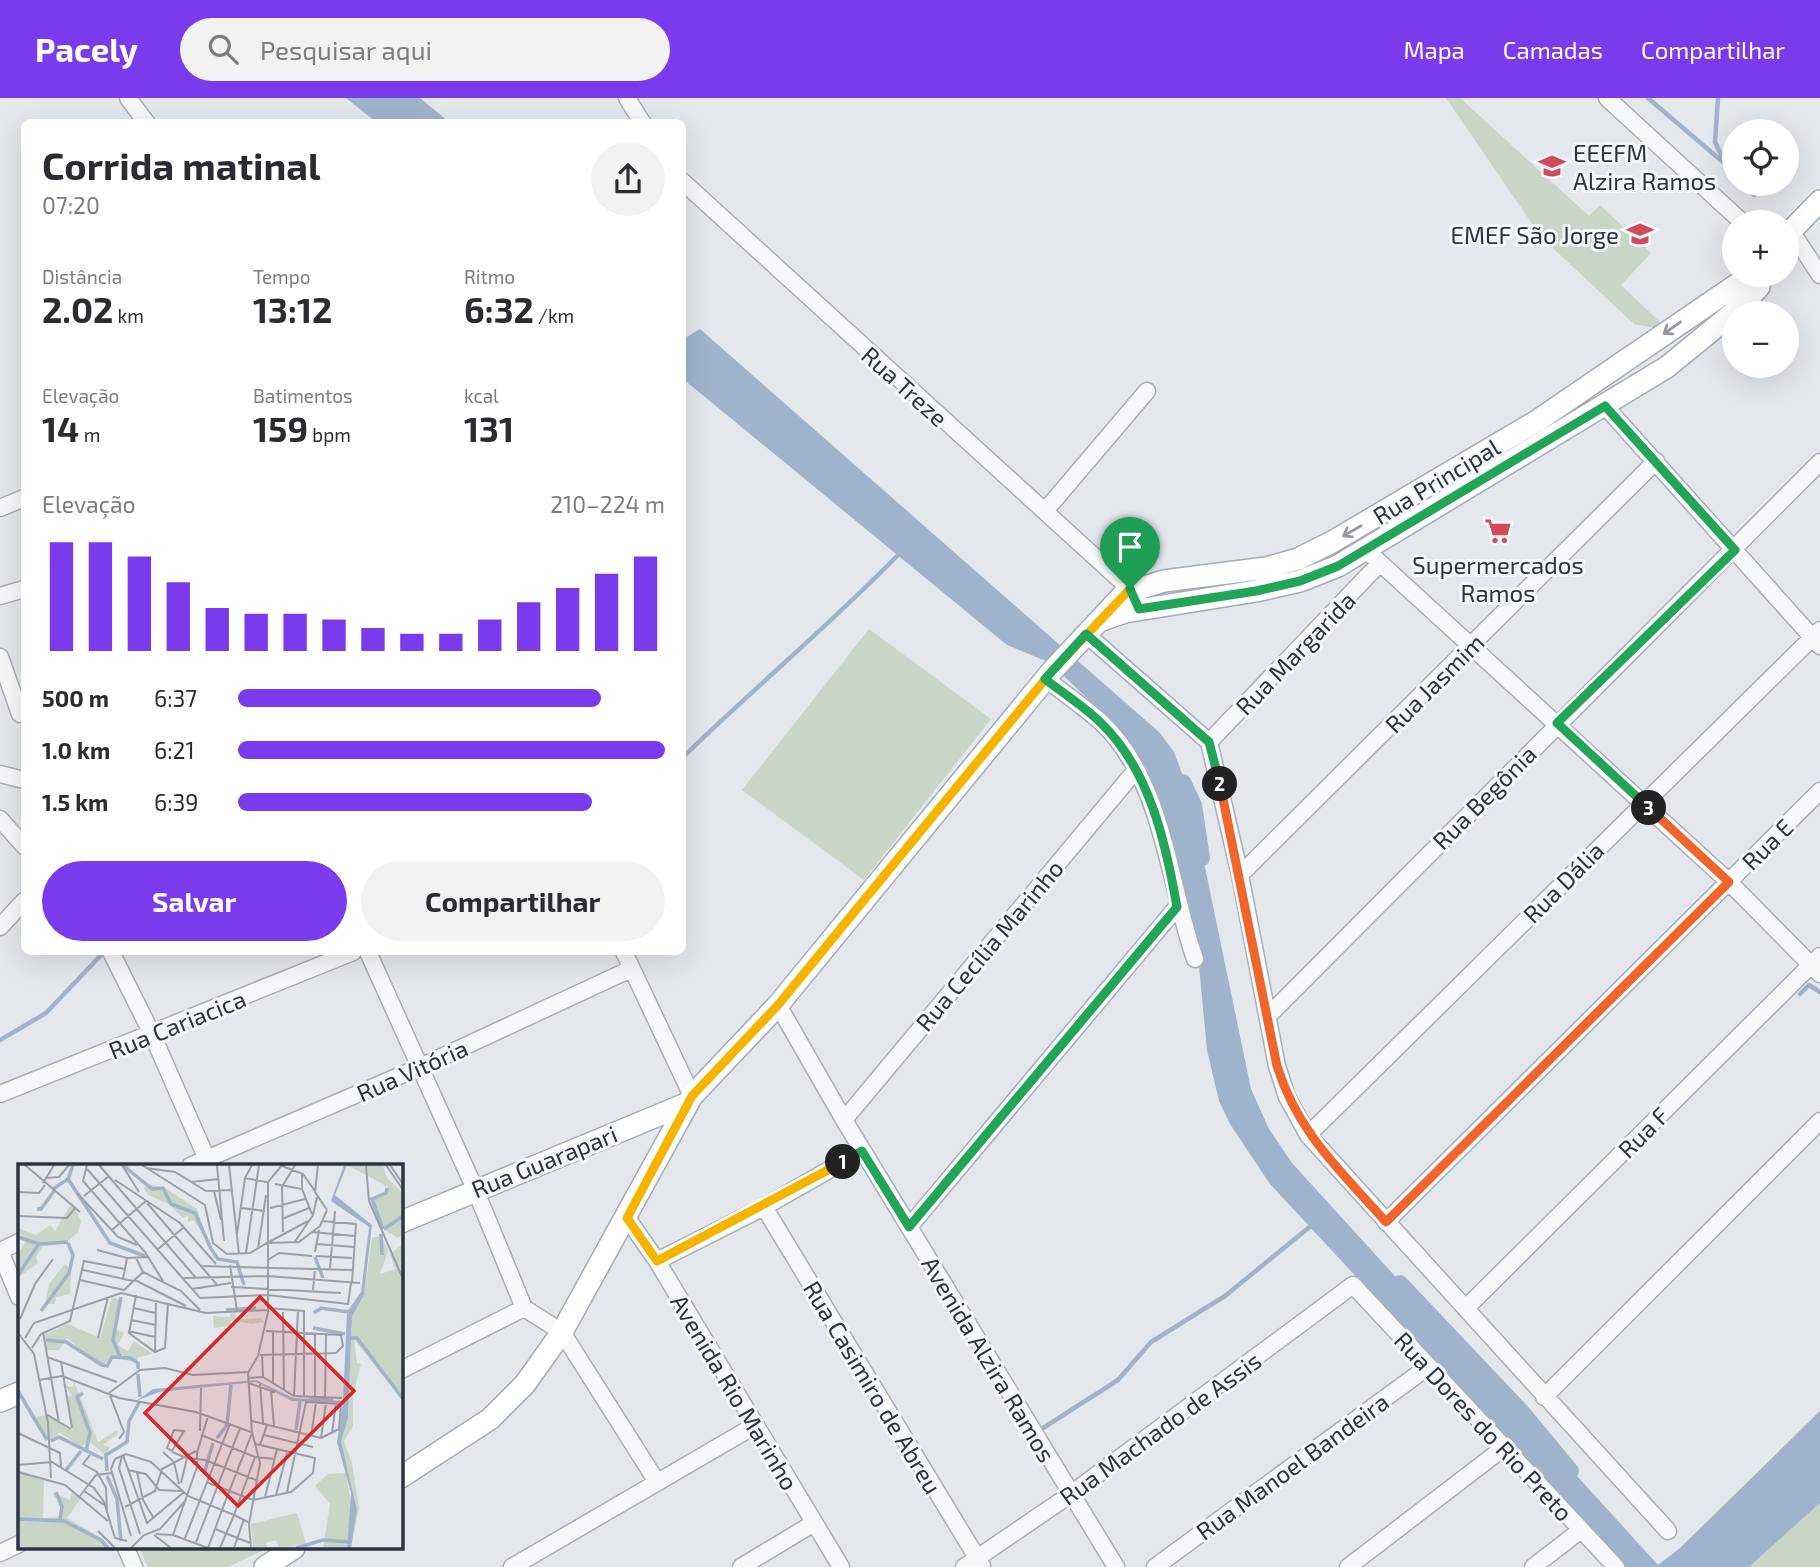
<!DOCTYPE html>
<html lang="pt">
<head>
<meta charset="utf-8">
<style>
  :root { --surface:#fff; --page:#f2f2f3; --text:#2b2b33; --muted:#7c7c81; --accent:#7c3aed }
  body { margin:0; font-family:"Exo 2",sans-serif; background:var(--page); color:var(--text); height:100vh; display:flex; flex-direction:column; font-size:26px; white-space:nowrap }
  * { box-sizing:border-box; margin:0 }
  p { font-size:23px; color:var(--muted) }
  .icon { flex:none; width:38px; height:38px; fill:none; stroke:currentColor; stroke-width:2; stroke-linecap:round; stroke-linejoin:round }
  .map { position:relative; flex:1; overflow:hidden }
  .drawer { position:absolute; left:21px; top:21px; width:665px; height:836px; display:flex; flex-direction:column; background:var(--surface); border-radius:10px; box-shadow:0 7px 28px #0002 }
  .drawer>* { flex:none }
  .buttons { position:absolute; left:1722px; top:21px; display:grid; gap:14px }
  .buttons a { display:grid; place-items:center; width:77px; height:77px; border-radius:50%; background:var(--surface); box-shadow:0 7px 28px #0002; font-size:35px }
  .pin { position:absolute; display:grid; place-items:center; width:60px; height:60px; color:#fff; margin:-72px -30px; border-radius:50% 50% 50% 0; rotate:-45deg; box-shadow:0 0 7px #0007 }
  .pin .icon { rotate:45deg }
  .km { position:absolute; width:35px; height:35px; margin:-18px; border-radius:50%; background:#222; color:#fff; font-size:19px; line-height:35px; text-align:center }
  .round { display:grid; place-items:center; flex:none; width:74px; height:74px; border-radius:37px; background:var(--page) }
  .head { display:flex; align-items:center; justify-content:space-between; height:119px; padding:0 21px }
  h1 { font-size:38px; font-weight:700; line-height:52px }
  .stats { display:grid; grid-template-columns:repeat(3,1fr); gap:10px; height:119px; padding:7px 21px }
  .stats div { display:grid; align-content:center }
  .stats b { font-size:35px; font-weight:700 }
  .stats small { font-size:19px; font-weight:400 }
  .stats p { font-size:19px }
  .chart { height:196px; padding:14px 21px }
  .chart p { display:flex; justify-content:space-between }
  .chart svg { width:100%; height:126px; margin-top:7px; stroke:var(--accent); stroke-width:6 }
  .button { display:flex; gap:14px; margin-top:auto; padding:14px 21px }
  .button a { flex:1; height:80px; border-radius:42px; background:var(--accent); color:#fff; font-size:28px; font-weight:700; line-height:80px; text-align:center }
  .button a+a { background:var(--page); color:var(--text) }
  ul { padding:0 21px; list-style:none; font-size:23px }
  li { display:grid; grid-template-columns:112px 84px 1fr; align-items:center; height:52px }
  li i { height:18px; border-radius:9px; background:var(--accent) }
  header { display:flex; align-items:center; gap:42px; box-sizing:border-box; height:98px; padding:0 35px; background:var(--accent); color:#fff }
  header strong { font-size:33px }
  nav { display:flex; gap:38px; margin-inline-start:auto; font-size:24px }
  .search { width:490px; height:63px; background:var(--page); display:flex; align-items:center; gap:18px; box-sizing:border-box; padding:0 24px; border-radius:38px; color:var(--muted); font-size:26px }
  .map>svg:first-child { display:block }
</style>
</head>
<body>
<header>
<strong>Pacely</strong>
<div class="search"><svg class="icon" aria-label="search" viewBox="0 0 24 24"><circle cx="10" cy="10" r="6"/><path d="M15 15l6 6"/></svg>Pesquisar aqui</div>
<nav><a>Mapa</a><a>Camadas</a><a>Compartilhar</a></nav>
</header>
<div class="map">
<svg width="1820" height="1469" viewBox="0 0 1820 1469">
  <rect width="100%" height="100%" fill="#e4e7ec"/>
  <!-- green -->
  <path fill="#c9d6c5" d="M1446 0H1460L1589 118 1600 107 1651 155 1621 187 1665 229 1660 231 1634 226 1542 140Z
    M869 531 991 621 864 782 742 692Z
    M1820 1405V1469H1749Z
    M139 1450H261L262 1453 228 1469H148Z"/>
  <!-- water -->
  <path fill="#9fb4cc" d="M346 0H420L449 24H376Z
    M700 231 1160 635 1174 654 1190 697 1251 991 1269 1031 1292 1065 1658 1467 1680 1450 1820 1313V1405L1749 1469H1626L1270 1086 1230 1026 1219 1003 1207 952 1199 868 1156 692 1146 669 1117 629 1066 580 1046 563 1007 547 683 281 682 242Z"/>
  <g fill="none" stroke-linecap="round" stroke-linejoin="round">
    <!-- stream -->
    <path stroke="#9fb4cc" stroke-width="4.5" d="M1648 0 1731 71
      M1718 0 1715 44 1724 63
      M1744 86 1754 97
      M682 660C754 590 831 526 901 454
      M1800 896 1809 887 1820 894
      M0 942 46 915 104 854
      M1043 1330 1118 1282 1151 1244 1225 1198 1312 1127"/>
    <!-- canal -->
    <path stroke="#9fb4cc" stroke-width="16" d="M1183 684 1194 707 1202 760
      M1400 1185 1523 1315 1571 1373"/>
    <!-- minor casing -->
    <g stroke="#a9aeb7" stroke-width="19">
      <path id="minor" d="M128 0 146 24
        M627 0 642 24
        M1607 0 1742 124
        M682 83 1130 491 1134 502
        M1791 133 1820 177
        M1605 308 1820 548
        M0 410 24 400
        M1045 413 1147 293
        M1366 452 1729 784 1820 876
        M0 498 24 491
        M1086 536 1209 644 1240 777 1277 968 1287 999 1308 1037 1668 1433
        M0 559 20 616
        M1046 581C1064 595 1084 609 1101 624 1164 683 1168 785 1195 861
        M1209 644 1380 465
        M0 676 24 682
        M0 721 24 748
        M1240 777 1656 363
        M0 829 24 803
        M111 854 152 936 210 1068
        M368 854 475 1091 524 1210 562 1234 657 1384
        M624 854 692 998
        M778 907 844 1022 1116 1469
        M1268 918 1820 364
        M0 996 353 854
        M844 1022 1135 673
        M1308 1037 1820 532
        M190 1068 420 969 631 871
        M764 1109 982 1468
        M627 1120 657 1163 841 1469
        M1386 1124 1820 693
        M909 1129 1177 809
        M0 1153 19 1199
        M0 1153 19 1144
        M657 1163 764 1109 862 1053
        M1466 1210 1820 858
        M401 1272 524 1210
        M1544 1299 1820 1023
        M126 1450 134 1469
        M0 1455 19 1446
        M512 1469 754 1328
        M741 1469 814 1425
        M964 1469 1071 1396 1353 1187 1616 1469
        M1155 1469 1429 1268
        M1348 1469 1506 1348
        M1533 1469 1581 1432"/>
    </g>
    <!-- major casing -->
    <g stroke="#a3abb8" stroke-width="24">
      <path id="major" d="M1787 137 1820 103
        M1102 522 1125 514 1256 493 1300 483 1338 468 1667 269 1739 210 1759 189 1760 177
        M401 1124 688 1005
        M0 1303 19 1295
        M401 1379 490 1321 525 1286 562 1234 692 998 778 907 1052 573 1125 495 1164 483 1266 470 1298 461 1332 444 1537 323 1751 177
        M265 1469 294 1450"/>
    </g>
    <!-- minor -->
    <use href="#minor" stroke="#f7f8fa" stroke-width="16"/>
    <!-- major -->
    <use href="#major" stroke="#fff" stroke-width="21"/>
  </g>
  <!-- one-way arrows -->
  <defs><path id="oneway-shaft" d="M-6 0H5M1.5-3L5.5 0L1.5 3" fill="none" stroke-width="1.6" stroke-linecap="round" stroke-linejoin="round" transform="scale(1.75)"/></defs>
  <g stroke="#959aa2">
    <use href="#oneway-shaft" transform="translate(1672 230) rotate(145)"/>
    <use href="#oneway-shaft" transform="translate(1352 433) rotate(150)"/>
  </g>
  <g fill="none" stroke-linecap="round" stroke-linejoin="round">
    <!-- split-1 casing -->
    <g stroke="#fff" stroke-width="14">
      <path id="split-1" d="M843 1064 657 1163 627 1120 692 998 778 907 1052 573 1130 491"/>
    </g>
    <!-- split-2 casing -->
    <g stroke="#fff" stroke-width="14">
      <path id="split-2" d="M843 1064 862 1053 909 1129 1177 809C1166 746 1150 672 1101 625 1085 609 1064 596 1045 581L1086 536 1209 644 1220 686"/>
    </g>
    <!-- split-3 casing -->
    <g stroke="#fff" stroke-width="14">
      <path id="split-3" d="M1220 686 1277 968C1298 1035 1340 1072 1386 1124L1729 784 1649 710"/>
    </g>
    <!-- split-4 casing -->
    <g stroke="#fff" stroke-width="14">
      <path id="split-4" d="M1130 491 1139 511 1256 493 1300 483 1338 468 1605 308 1735 452 1557 625 1649 710"/>
    </g>
    <!-- split-1 -->
    <use href="#split-1" stroke="#f5b400" stroke-width="9"/>
    <!-- split-2 -->
    <use href="#split-2" stroke="#22a559" stroke-width="9"/>
    <!-- split-3 -->
    <use href="#split-3" stroke="#f0652b" stroke-width="9"/>
    <!-- split-4 -->
    <use href="#split-4" stroke="#22a559" stroke-width="9"/>
  </g>
  <!-- icons -->
  <defs>
    <g id="school-bare" transform="scale(2.1)"><path d="M0-5L7-2L0 1L-7-2ZM-4 1L0 2.5L4 1V4Q0 6-4 4Z" fill="#d1495b" stroke="#f4f6f9" stroke-width="2.5" paint-order="stroke"/></g>
    <g id="supermarket-bare" transform="scale(2.1)"><path d="M-6-5.5h2.5l.6 2H6L4.5 2H-2.5L-4.4-4H-6ZM-1.5 3.2a1.3 1.3 0 1 0 .1 0ZM3 3.2a1.3 1.3 0 1 0 .1 0Z" fill="#d1495b" stroke="#f4f6f9" stroke-width="2.5" paint-order="stroke"/></g>
  </defs>
  <g fill-rule="evenodd">
    <use href="#school-bare" x="1552" y="68"/>
    <use href="#school-bare" x="1640" y="136"/>
    <use href="#supermarket-bare" x="1498" y="433"/>
  </g>
  <g text-anchor="middle" dominant-baseline="central" stroke-width="6" stroke-linejoin="round" paint-order="stroke">
    <!-- poi labels -->
    <g font-size="24" fill="#2b3445" stroke="#f4f6f9" text-anchor="start">
      <text x="1573" y="54">EEEFM<tspan x="1573" dy="28">Alzira Ramos</tspan></text>
      <text x="1619" y="136" text-anchor="end">EMEF São Jorge</text>
      <text x="1498" y="466" text-anchor="middle">Supermercados<tspan x="1498" dy="28">Ramos</tspan></text>
    </g>
    <!-- street labels -->
    <g font-size="24" fill="#2b3445" stroke="#f4f6f9">
      <text transform="translate(905 288) rotate(42)">Rua Treze</text>
      <text transform="translate(1436 383) rotate(-31)">Rua Principal</text>
      <text transform="translate(1295 555) rotate(-46)">Rua Margarida</text>
      <text transform="translate(1434 585) rotate(-45)">Rua Jasmim</text>
      <text transform="translate(1484 699) rotate(-45)">Rua Begônia</text>
      <text transform="translate(1767 746) rotate(-45)">Rua E</text>
      <text transform="translate(1563 784) rotate(-45)">Rua Dália</text>
      <text transform="translate(989 847) rotate(-50)">Rua Cecília Marinho</text>
      <text transform="translate(177 926) rotate(-22)">Rua Cariacica</text>
      <text transform="translate(412 972) rotate(-24)">Rua Vitória</text>
      <text transform="translate(1643 1034) rotate(-45)">Rua F</text>
      <text transform="translate(544 1063) rotate(-22)">Rua Guarapari</text>
      <text transform="translate(989 1261) rotate(59)">Avenida Alzira Ramos</text>
      <text transform="translate(873 1289) rotate(59)">Rua Casimiro de Abreu</text>
      <text transform="translate(735 1294) rotate(59)">Avenida Rio Marinho</text>
      <text transform="translate(1484 1328) rotate(47)">Rua Dores do Rio Preto</text>
      <text transform="translate(1160 1330) rotate(-36)">Rua Machado de Assis</text>
      <text transform="translate(1292 1368) rotate(-36)">Rua Manoel Bandeira</text>
    </g>
  </g>
  <!-- overview -->
  <g transform="translate(18 1066)">
    <rect width="385" height="385" fill="#e4e7ec"/>
    <path d="M329 1H365L369 14 385 29V70L380 74 366 65 354 34 368 31 370 23ZM130 20 147 24 179 45 191 81 176 56 170 58V52L165 54 151 40 130 31 126 24ZM54 38 63 57 60 68 48 79 24 83 18 93 20 99 0 114V89L7 79 0 64 18 71 32 61 37 67ZM363 71 370 87 362 110 377 105 372 90 385 80V100L379 98 385 101V237L336 175 339 199 343 200 335 231V262L326 277 334 299 341 344 333 384 339 346 323 277 330 254 334 152 346 131 354 74ZM47 100 53 106 52 130 38 133 37 140H27L31 120ZM94 133 104 136 97 165 106 169 100 181 110 187 116 177 135 190 120 193 119 198 95 194 82 202 49 174 41 186H29L26 171 50 160 82 174ZM213 149H217L218 156 242 154 247 158 234 160 213 156V162L196 164 195 152 212 153ZM56 217 80 278 99 266 100 270 85 281 92 283 87 291 71 277 63 283 41 268 35 277 27 275 17 253 29 251 55 267 49 233 54 231 47 222 55 223ZM4 307 26 317 25 354 40 353 43 348 42 334H36L35 328 52 336 54 327 63 334 49 354 83 374 91 384H0V308ZM328 309 333 340 329 384H305L312 340 297 322 310 310ZM279 349 288 380 261 384 258 376 248 379 249 384 235 383 233 360Z" fill="#c9d6c5"/>
    <path d="M326 1H329L317 31 354 61 346 131 334 152 330 254 323 277 339 346 333 384H329L333 329 319 278 325 239 274 237 238 218 141 228 118 237 135 225 238 216 275 234 325 237 329 148 343 128 351 63 313 37Z" fill="#9fb4cc"/>
    <path fill="none" stroke="#9fb4cc" stroke-width="3.5" d="M106 2 134 25 145 24 153 40 177 49 193 85 200 95 219 98 226 121M50 15 92 79 127 92M35 25 50 15 55 1M19 45H23L36 27M365 65 354 35 368 29 369 24M366 65 385 52M363 70 364 91M0 73 21 80 50 78M297 93 305 114M0 111 20 81M208 146 238 144M23 147 51 109 55 91 50 79M296 149 303 144 331 148M295 164 327 170M333 174H339L385 235M28 176 48 178 84 201 89 202 94 193 112 194 120 199V205M102 193 95 176 103 133M120 210 122 233M0 227 29 276M65 229 59 233 72 269 68 287M291 235 315 236M278 266 282 237M199 274 209 261 213 221M33 277 41 273 85 295M48 306 63 287M89 307 88 291 109 278 111 257 122 237M186 310 195 279M89 312 99 335 103 377M38 328 44 343 42 355M0 355 46 357 83 376 90 384M278 384 305 376 331 378"/>
    <path fill="none" stroke="#9a9fa9" stroke-width="2" d="M7 1 62 48M69 1 65 17 127 88 145 117M81 1 178 114M104 1 121 28M124 1 187 41 195 79 209 90 232 89 249 79 281 78 302 62 309 46M199 1 206 77M211 1 221 90M300 1 297 28 309 46M348 1 351 37 385 115M368 1 385 26M372 1 385 20M264 2 285 10 297 27M128 4 157 8 188 27 214 26M69 5 182 134 249 131 330 140 333 119M284 10V25L294 50M29 14 41 13 51 1M227 14 249 18M97 16 162 59 198 100M173 18 201 15M25 19 36 1M257 20 284 25M196 27 203 56M0 28 21 29 27 21M59 29 100 73 119 81M66 32 91 12M129 39 200 122M223 44 247 47M252 44 287 35M0 52 49 54 58 43M264 55 291 44M304 57 338 60 334 119M94 66 128 37M265 68 264 23 277 1M294 68 337 72M219 70 227 14 234 1M251 78 290 57M276 79 295 51 299 33M299 80 336 83M240 85 248 31M79 86 109 94 131 93M139 86 166 63M297 88 301 66M228 89 241 1M298 92 334 94M118 94 125 108 163 127 182 146M250 96 261 89 294 92M212 101 219 147M183 102 334 106M312 104 317 47M65 106 115 117M166 114 249 112 342 119M105 115 109 94M62 116 106 126M117 116 168 142M213 123 323 129M174 125 213 119M106 126 125 108M295 126 297 104M118 131 111 169 137 188 147 184 150 139M116 144 137 149M249 144 286 147V232M265 148 266 227M2 155 17 120 35 95M113 156 138 161M110 167 137 173M248 167 323 171 325 182 318 189M25 168 41 259M0 169 16 190 30 259 33 314M297 169V233M7 174 16 159 103 129 188 149 249 146M80 174 90 133M14 184 23 170 52 157 66 97 107 105M137 188 138 136M242 191 318 189M244 191 245 213M29 193 99 218M43 198 54 264M230 214 245 213 276 232 324 234M21 216 44 212 101 234 178 248 233 268M230 219 257 228M255 219V167M242 220 245 259M253 226 256 262M91 229 122 206 147 204 175 211 230 208M91 229 106 268 101 275M276 232 280 146M307 233 308 170M28 250 53 265M234 257 303 274M182 267 183 224M0 269 42 289 43 303M314 269 318 239M183 271 237 293 257 295M246 271 295 283M293 272 298 239M303 274 308 239M242 281 249 261M154 287 166 267 156 266 149 284 154 287 156 289 159 290 169 294 187 296 238 316M145 288 156 298 161 320M72 291 65 300 79 308 88 324 89 349M105 291 129 359 166 328M104 292 101 304 122 370M0 301 34 298 76 324 86 338 97 374 109 377M110 306 128 310 141 326 164 327M0 308 47 321 90 357M119 308 125 336 135 353M188 318 235 336 273 328 295 309 297 294 238 280M163 319 169 294M66 327 86 341M269 328 288 238 323 240 321 265 303 274M258 331 269 289M62 332 78 311 94 309M247 333 259 285M107 343 137 327 144 305 178 287M230 358 216 351 237 293M197 365 232 379M80 367 97 384M138 370 155 371 190 384M136 371 153 384M155 371 179 303V289L190 252M113 372 93 305 97 295 108 290 133 298 170 332 204 346 190 384M167 374 212 260M178 378 222 264M113 384 126 371 142 365 168 336M202 384 216 351 204 346 234 269M216 384 226 355M233 384 231 360 242 299 234 268 230 209 240 192 250 148V18L264 1"/>
    <path fill="#d62828" fill-opacity="0.15" stroke="#d62828" stroke-width="3.5" d="M242 133 336 227 220 342 127 249Z"/>
    <rect width="385" height="385" fill="none" stroke="#2b3445" stroke-width="3.5"/>
  </g>
</svg>
<div class="buttons">
<a><svg class="icon" aria-label="locate" viewBox="0 0 24 24"><circle cx="12" cy="12" r="6"/><path d="M12 2v4M12 18v4M2 12h4M18 12h4"/></svg></a>
<a>+</a>
<a>−</a>
</div>
<div class="pin" style="left:1130px;top:491px;background:#1e9e55"><svg class="icon" aria-label="arrive" viewBox="0 0 24 24"><path d="M6 21V4h12l-3 4 3 4H6"/></svg></div>
<b class="km" style="left:843px;top:1064px">1</b>
<b class="km" style="left:1220px;top:686px">2</b>
<b class="km" style="left:1649px;top:710px">3</b>
<section class="drawer">
<div class="head"><div><h1>Corrida matinal</h1><p>07:20</p></div><a class="round"><svg class="icon" aria-label="share" viewBox="0 0 24 24"><path d="M12 15V3M7 8l5-5 5 5M5 13v7h14v-7"/></svg></a></div>
<div class="stats">
<div><p>Distância</p><b>2.02<small> km</small></b></div>
<div><p>Tempo</p><b>13:12</b></div>
<div><p>Ritmo</p><b>6:32<small> /km</small></b></div>
</div>
<div class="stats">
<div><p>Elevação</p><b>14<small> m</small></b></div>
<div><p>Batimentos</p><b>159<small> bpm</small></b></div>
<div><p>kcal</p><b>131</b></div>
</div>
<div class="chart"><p><span>Elevação</span>210–224 m</p>
<svg viewBox="0 0 160 44" preserveAspectRatio="none"><path d="M5 44V6M15 44V6M25 44V11M35 44V20M45 44V29M55 44V31M65 44V31M75 44V33M85 44V36M95 44V38M105 44V38M115 44V33M125 44V27M135 44V22M145 44V17M155 44V11"/></svg>
</div>
<ul>
<li><b>500 m</b>6:37<i style="width:85%"></i></li>
<li><b>1.0 km</b>6:21<i style="width:100%"></i></li>
<li><b>1.5 km</b>6:39<i style="width:83%"></i></li>
</ul>
<div class="button"><a>Salvar</a><a>Compartilhar</a></div>
</section>
</div>
</body>
</html>
